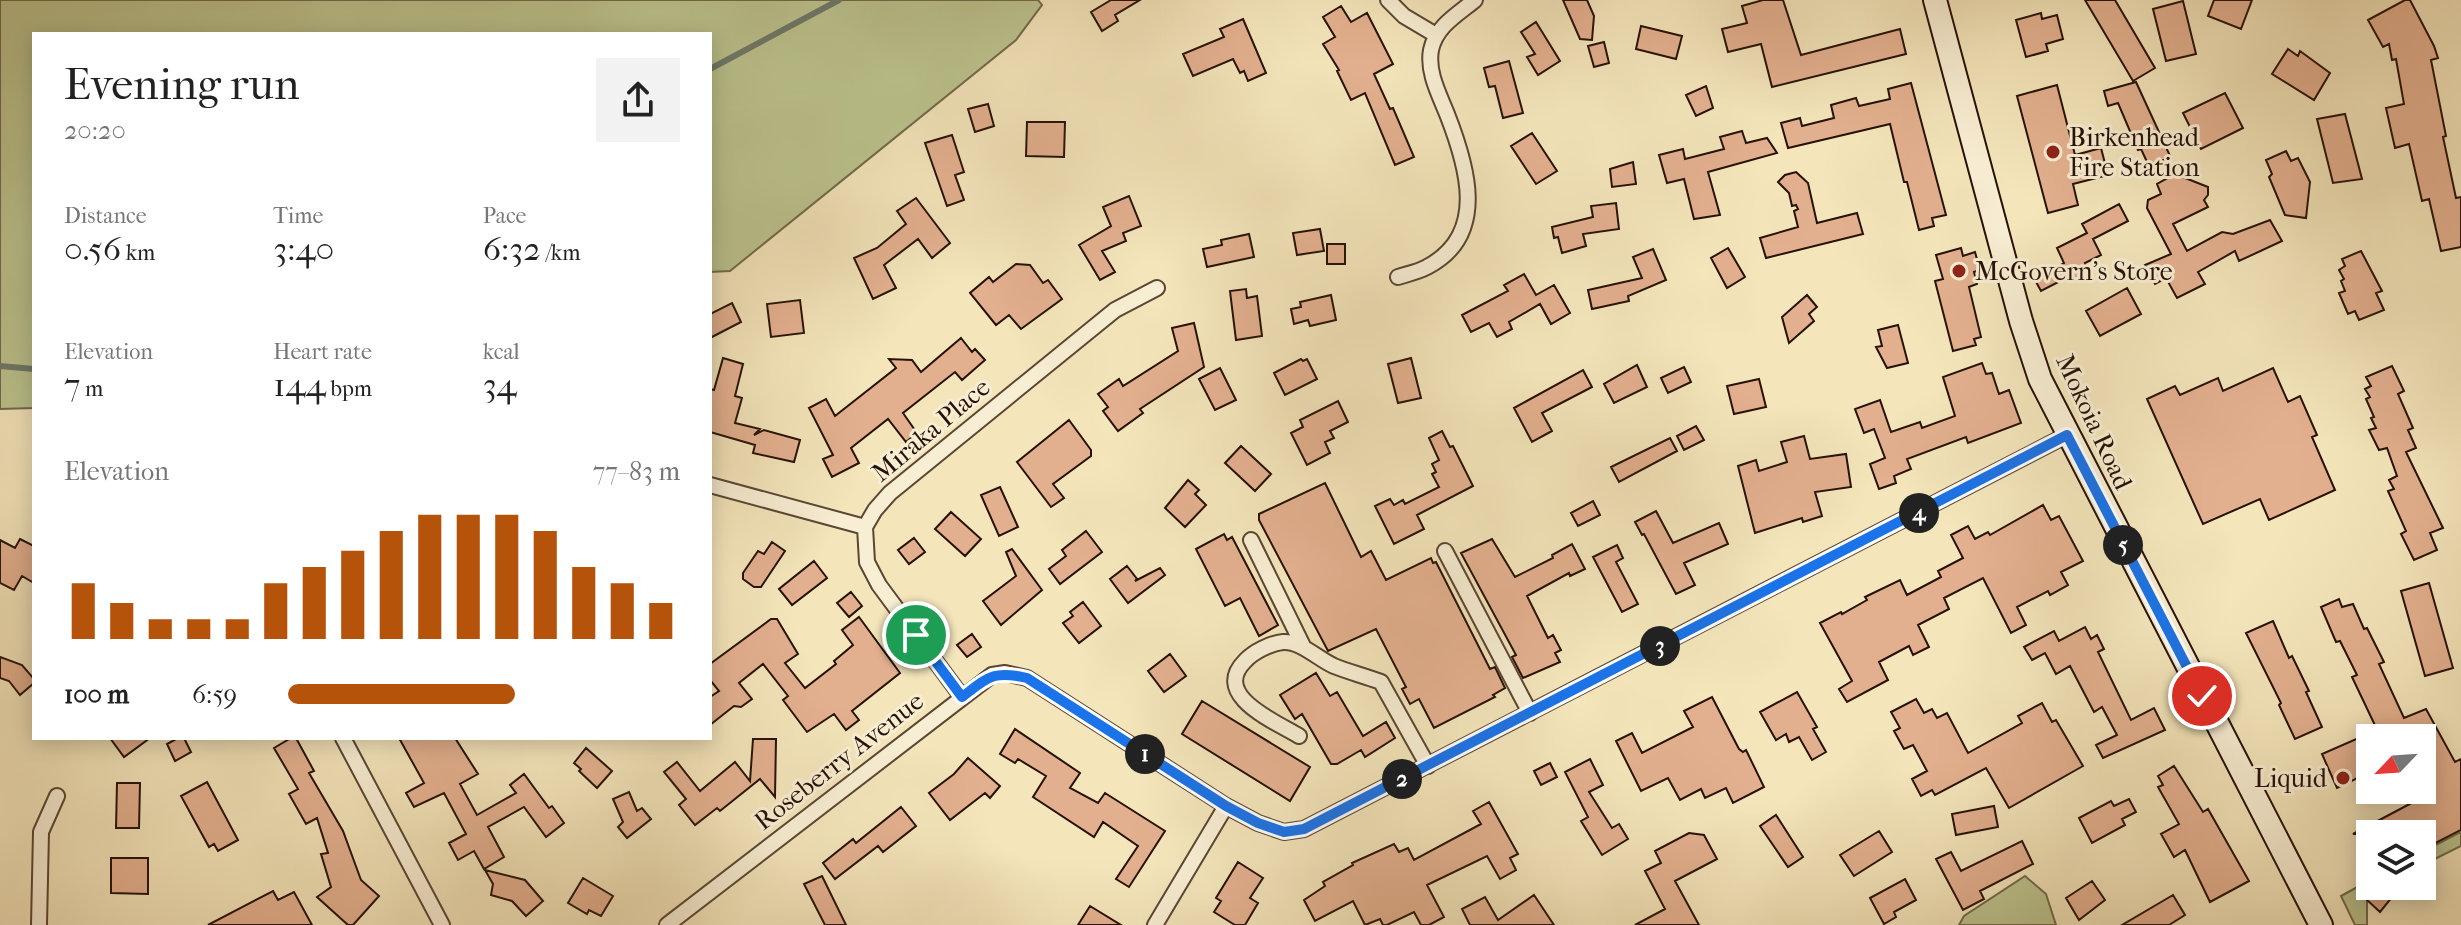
<!DOCTYPE html>
<html lang="en">
<head>
<meta charset="utf-8">
<style>
  :root { --surface:#fff; --page:#f2f2f2; --text:#222; --muted:#767676; --accent:#b45309 }
  body { margin:0; font-family:"IM FELL French Canon",serif; background:var(--page); color:var(--text); height:100vh; display:flex; flex-direction:column; font-size:30px; white-space:nowrap }
  * { box-sizing:border-box; margin:0 }
  p { font-size:26px; color:var(--muted) }
  .icon { flex:none; width:44px; height:44px; fill:none; stroke:currentColor; stroke-width:2; stroke-linecap:round; stroke-linejoin:round }
  .map { position:relative; flex:1; overflow:hidden }
  .details { position:absolute; left:32px; top:32px; width:680px; height:708px; display:flex; flex-direction:column; background:var(--surface); border-radius:0px; box-shadow:0 4px 20px #0003 }
  .details>* { flex:none }
  .needle { width:52px; rotate:245deg }
  .controls { position:absolute; left:2356px; top:724px; display:grid; gap:16px }
  .controls a { display:grid; place-items:center; width:80px; height:80px; border-radius:0px; background:var(--surface); box-shadow:0 4px 20px #0003; font-size:40px }
  .pin { position:absolute; display:grid; place-items:center; width:68px; height:68px; color:#fff; margin:-34px; border:4px solid #fff; border-radius:50%; box-shadow:0 2px 8px #0007 }
  .km { position:absolute; width:40px; height:40px; margin:-20px; border-radius:50%; background:#222; color:#fff; font-size:22px; line-height:40px; text-align:center }
  .round { display:grid; place-items:center; flex:none; width:84px; height:84px; border-radius:0px; background:var(--page) }
  .overview { display:flex; align-items:center; justify-content:space-between; height:136px; padding:0 32px }
  h1 { font-size:44px; font-weight:600; line-height:60px }
  .metrics { display:grid; grid-template-columns:repeat(3,1fr); gap:12px; height:136px; padding:8px 32px }
  .metrics div { display:grid; align-content:center }
  .metrics b { font-size:34px; font-weight:600 }
  .metrics small { font-size:22px; font-weight:400 }
  .metrics p { font-size:22px }
  .chart { height:224px; padding:16px 32px }
  .chart p { display:flex; justify-content:space-between }
  .chart svg { width:100%; height:144px; margin-top:8px; stroke:var(--accent); stroke-width:6 }
  ul { padding:0 32px; list-style:none; font-size:26px }
  li { display:grid; grid-template-columns:128px 96px 1fr; align-items:center; height:60px }
  li i { height:20px; border-radius:10px; background:var(--accent) }
  .map>svg:first-child { display:block }
</style>
</head>
<body>
<div class="map">
<svg width="2461" height="925" viewBox="0 0 2461 925">
  <rect width="100%" height="100%" fill="#f4e5bb"/>
  <filter id="stains"><feTurbulence type="fractalNoise" baseFrequency=".0025" numOctaves="4"/><feColorMatrix values="0 0 0 0 .2 0 0 0 0 .09 0 0 0 0 .02 0 0 0 .5 -.17"/></filter>
  <radialGradient id="worn" r=".72"><stop offset=".6" stop-color="#630" stop-opacity="0"/><stop offset="1" stop-color="#630" stop-opacity=".3"/></radialGradient>
  <!-- green -->
  <path fill="#bcc48f" stroke="#716a4a" stroke-width="2" d="M0 0H1038L1042 5 1016 40 730 271 710 272V34H34V408L0 409Z
    M2461 832V846L2427 863 2422 862V852Z
    M2025 876 2046 894 2056 925H1959L1964 916Z
    M2370 880V886H2378L2367 900V925H2355L2341 896Z"/>
  <g fill="none" stroke-linecap="round" stroke-linejoin="round">
    <!-- stream -->
    <path stroke="#6d796a" stroke-width="6" d="M710 69 839 0
      M0 366 34 369"/>
  </g>
  <!-- building -->
  <path fill="#e3b08f" stroke="#261106" stroke-width="2" d="M1111 0H1140L1115 15 1118 21 1102 31 1091 12Z
    M1563 0H1587L1594 16 1592 40 1580 39Z
    M1763 0H1783L1801 55 1900 29 1906 54 1772 87 1761 44 1728 52 1722 29 1747 23 1742 6Z
    M2085 0H2115L2155 68 2133 81Z
    M2214 0H2252L2241 29 2208 16Z
    M2405 0H2410L2434 46 2438 58 2431 60 2446 136 2443 137 2456 198 2461 197V247L2441 251 2429 199 2422 201 2409 144 2395 148 2386 108 2404 104 2396 59 2392 60 2389 44 2383 47 2368 20Z
    M2183 1 2196 54 2166 61 2153 9Z
    M1341 6 1351 22 1367 13 1393 64 1374 74 1390 109 1393 108 1414 157 1395 165 1365 93 1351 100 1337 71 1339 70 1323 44 1335 37 1323 17Z
    M2041 13 2042 19 2057 15 2063 39 2046 44 2048 51 2026 57 2016 20Z
    M1243 19 1266 73 1248 81 1244 71 1240 73 1233 59 1193 76 1183 54 1224 37 1220 29Z
    M1536 22 1560 61 1538 75 1527 57 1535 54 1521 32Z
    M1641 26 1682 36 1676 59 1636 49Z
    M1604 42 1609 63 1594 67 1588 46Z
    M2288 49 2298 56 2300 51 2330 73 2314 100 2272 74Z
    M1509 61 1523 113 1503 118 1495 86 1489 87 1484 68Z
    M2136 82 2171 158 2148 164 2141 149 2138 150 2118 103 2108 106 2104 91Z
    M1911 83 1946 215 1932 218 1934 226 1919 230 1907 182H1904L1890 124 1788 148 1781 123 1800 118 1802 126 1834 118 1831 105 1856 98 1859 106 1890 99 1888 89Z
    M2057 85 2075 155 2101 148 2108 175 2073 184 2078 205 2048 213 2017 96Z
    M1706 86 1713 108 1696 116 1686 95Z
    M2225 93 2243 128 2201 149 2183 113Z
    M988 104 994 126 975 132 968 109Z
    M2345 114 2362 179 2333 183 2317 119Z
    M1027 122H1065L1064 157 1026 156Z
    M1742 131 1746 143 1767 138 1777 153 1708 172 1720 215 1694 219 1684 179 1667 183 1659 155 1683 149 1685 159 1724 149 1720 137Z
    M1532 133 1557 171 1536 184 1511 146Z
    M952 135 964 172 955 175 964 200 947 206 925 143Z
    M2286 151 2291 161 2298 158 2310 182 2306 218 2285 215 2269 177 2272 174 2266 160Z
    M1633 162 1636 184 1612 187 1610 169Z
    M1796 172 1808 183 1817 223 1857 213 1863 234 1766 258 1760 238 1798 227 1794 211 1798 209 1796 205 1792 206 1789 193 1778 182 1785 175Z
    M2175 174 2208 187V195L2204 200 2208 207 2173 224 2187 251 2222 232 2233 234 2270 220 2282 241 2239 261 2235 251 2198 272 2205 284 2177 298 2166 278 2155 284 2145 265 2171 254 2147 208 2148 200 2161 194 2157 184Z
    M1129 196 1141 226 1123 233 1126 241 1102 251 1115 272 1100 280 1079 245 1111 226 1103 207Z
    M916 198 950 243 932 258 918 239 884 265 896 288 873 299 854 258 877 248 906 224 897 211Z
    M1616 203 1619 229 1583 234 1586 246 1562 253 1558 237 1554 238 1552 227 1593 217 1591 206Z
    M2119 204 2128 221 2093 239 2101 255 2085 263 2089 272 2072 281 2070 276 2041 291 2035 280 2064 263 2057 248 2087 233 2082 224Z
    M1320 229 1324 251 1297 255 1293 233Z
    M1249 234 1254 257 1207 267 1203 249 1222 245 1221 240Z
    M1327 244H1345V264H1327Z
    M1728 248 1745 277 1727 288 1711 258Z
    M1961 248 1963 256 1975 252 1980 270 1974 272 1977 284 1969 287 1981 337 1974 339 1976 345 1953 351 1935 281 1943 279 1936 255Z
    M1653 249 1666 280 1628 296 1629 301 1592 309 1588 290 1642 278 1633 257Z
    M2361 251 2382 291 2376 293 2384 310 2359 320 2355 311 2348 314 2339 293 2345 291 2341 281 2344 279 2339 270 2345 266 2342 259Z
    M1016 264 1030 265 1043 283 1048 280 1062 299 1021 329 1009 315 996 325 970 293 989 277 993 282Z
    M1524 274 1536 295 1554 285 1570 313 1551 324 1540 304 1509 322 1512 329 1497 337 1489 323 1471 332 1462 315 1508 291 1504 285Z
    M2127 288 2141 314 2100 336 2086 311Z
    M1246 289 1247 298 1257 296 1262 336 1236 340 1230 291Z
    M1331 295 1336 320 1310 326 1308 320 1294 324 1291 309 1301 307 1300 302Z
    M1807 295 1817 307 1809 314 1814 321 1789 343 1782 317Z
    M800 300 804 333 771 337 767 304Z
    M732 303 741 322 710 338V314Z
    M1194 323 1204 367 1140 409 1143 413 1118 431 1103 411 1108 407 1098 394 1119 379 1123 386 1178 351 1172 328Z
    M1898 325 1908 363 1887 368 1876 347 1882 346 1878 330Z
    M961 338 972 352 975 349 985 360 962 380 955 372 903 413 917 433 906 442 888 419 851 448 859 463 832 477 823 459 833 455 809 408 826 399 835 416 896 368 889 359 912 360 921 372Z
    M723 358 743 364 735 396 742 398 735 423 760 429 754 435 764 430 800 440 794 462 753 453 755 445 710 432V389L714 390Z
    M1411 358 1421 398 1398 403 1388 364Z
    M1301 359 1303 361 1307 359 1317 379 1285 395 1274 373Z
    M1982 363 1986 374 1992 373 1999 394 2009 390 2021 423 1968 443 1966 437 1907 459 1911 469 1894 476 1896 483 1879 489 1870 464 1885 458 1874 429 1864 433 1855 409 1880 400 1891 432 1920 422 1922 428 1955 416 1943 377Z
    M1637 365 1647 387 1614 403 1604 384Z
    M2392 366 2404 391 2398 394 2413 428 2408 430 2416 448 2406 452 2443 528 2430 533 2437 550 2414 560 2401 534 2406 531 2388 491 2394 489 2389 480 2397 476 2387 448 2379 450 2369 430 2376 428 2371 418 2374 417 2366 399 2370 397 2365 389 2371 386 2366 377Z
    M1684 367 1691 382 1668 393 1661 378Z
    M1220 368 1236 400 1215 410 1199 379Z
    M2273 368 2288 402 2300 396 2317 435 2312 437 2335 490 2269 520 2260 499 2203 524 2147 399 2175 386 2180 395 2218 378 2223 391Z
    M1583 370 1592 387 1542 413 1552 431 1532 442 1514 408Z
    M1759 379 1766 407 1734 414 1727 386Z
    M1338 401 1348 422 1330 431 1334 438 1325 442 1330 453 1307 465 1291 433 1303 427 1300 420Z
    M1069 420 1091 450V456L1053 484 1064 498 1051 507 1017 462Z
    M1696 426 1704 440 1684 450 1677 436Z
    M1442 431 1450 447 1453 446 1473 486 1417 515 1424 529 1394 544 1375 506 1390 499 1394 505 1403 500 1405 504 1439 487 1432 474 1436 472 1432 464 1439 460 1429 438Z
    M1804 436 1810 459 1846 454 1851 487 1815 492 1822 516 1803 522 1802 518 1755 533 1738 466 1756 460 1759 471 1787 462 1781 442Z
    M1670 438 1677 451 1619 482 1611 467Z
    M1241 446 1271 474 1255 491 1225 463Z
    M1188 480 1199 490 1195 494 1206 505 1185 527 1165 508Z
    M1325 483 1361 557 1371 551 1386 580 1431 558 1433 563 1436 562 1490 669 1495 667 1505 688 1493 695 1495 697 1434 728 1419 699 1410 704 1402 689 1406 687 1376 629 1328 651 1259 520V514Z
    M1000 487 1018 527 999 536 981 495Z
    M1593 501 1600 515 1578 526 1571 513Z
    M2043 505 2051 520 2059 516 2083 561 2061 572 2068 585 2050 595 2048 591 2017 607 2026 625 2011 633 1983 578 1944 598 1949 609 1918 625 1929 647 1913 655 1909 646 1879 662 1888 680 1847 702 1839 689 1852 681 1820 623 1841 612 1842 614 1867 600 1865 597 1900 580 1907 595 1941 577 1938 571 1963 558 1951 535 1968 526 1975 539 1988 532 1990 535Z
    M1656 511 1673 543 1719 523 1728 544 1684 563 1695 585 1676 594 1644 534 1642 535 1635 522Z
    M951 512 981 539 965 556 935 529Z
    M1086 531 1102 552 1060 584 1049 569 1066 556 1062 550Z
    M1224 534 1227 540 1232 537 1278 625 1259 636 1240 598 1225 606 1196 549Z
    M914 538 925 552 909 564 898 550Z
    M20 539 34 546V583L22 576 14 590 0 583V540L15 548Z
    M1492 539 1515 577 1553 558 1552 555 1572 544 1585 569 1570 576 1569 573 1527 596 1548 638 1553 635 1561 650 1555 653 1560 662 1523 678 1512 657 1516 655 1461 553Z
    M772 542 785 551 761 587H754L743 579V573L758 551 764 554Z
    M1617 545 1623 558 1616 562 1638 604 1622 612 1593 557Z
    M1012 549 1042 590 1001 625 983 601 1016 576 1006 552Z
    M814 561 827 578 792 605 779 589Z
    M1127 566 1137 579 1135 581 1160 568 1165 575 1128 603 1110 579Z
    M2429 583 2453 668 2425 676 2401 591Z
    M851 592 862 606 849 617 837 603Z
    M2339 599 2342 607 2353 604 2364 629 2367 628 2384 662 2379 664 2404 718 2426 709 2455 762 2461 759V830L2422 850V834H2353L2421 798 2417 790H2422V738H2381L2352 677 2357 675 2340 641 2336 642 2321 607Z
    M1083 602 1101 626 1079 643 1063 623 1073 616 1070 612Z
    M859 617 900 673 852 711 859 720 846 730 834 714 807 732 783 700 788 696 763 664 739 683 752 699 741 707 734 706 710 725V697L719 691 710 680V664L771 619H777L798 654 785 663 805 688 836 664 834 661 853 645 842 630Z
    M2273 621 2289 658 2292 656 2309 691 2306 692 2322 727 2295 739 2279 705 2281 703 2246 633Z
    M2085 627 2091 639 2097 635 2104 649 2098 652 2131 720 2154 708 2165 730 2103 758 2096 745 2117 735 2102 707 2094 712 2070 666 2056 674 2045 653 2032 660 2024 647 2054 631 2059 641Z
    M972 634 981 647 967 657 957 645Z
    M1170 654 1186 676 1164 692 1148 671Z
    M0 657 22 665 34 679V683L20 695 9 681 0 678Z
    M1316 673 1330 696 1337 692 1363 736 1386 722 1395 738 1365 757 1361 750 1337 764H1331L1302 714 1295 719 1280 695Z
    M1797 692 1817 727 1813 729 1826 752 1812 760 1799 737 1789 742 1786 734 1776 740 1760 712Z
    M1712 697 1739 749 1743 752 1746 750 1764 787 1733 803 1726 788 1705 798 1701 789 1680 800 1668 778 1641 791 1616 741 1632 733 1642 753 1693 727 1684 711Z
    M1916 699 1924 713 1932 709 1937 718 1947 713 1968 753 2022 723 2018 716 2042 703 2052 722 2056 720 2083 766 2009 808 1986 768 1935 795 1932 790 1921 796 1912 779 1927 771 1913 745 1904 749 1894 731 1900 728 1891 712Z
    M1202 701 1310 767 1290 801 1182 734Z
    M1015 729 1080 773 1070 788 1098 803 1105 793 1165 831 1129 887 1116 879 1138 846 1103 822 1094 837 1033 797 1046 776 1018 759 1015 763 1000 754Z
    M2370 733V772L2337 788 2322 754Z
    M110 738H150L124 757Z
    M178 738H184L191 752 175 761 167 744Z
    M291 738H296L314 771 309 773 343 831 361 880 379 896 353 925H348L317 897 331 887 321 854 328 853 317 818 306 824 289 794 298 789 274 748Z
    M399 738H455L478 774 460 784 477 815 516 793 510 785 524 774 549 808 552 806 564 823 546 837 524 807 488 827 504 857 484 869 474 851 458 860 449 843 466 834 444 793 414 807 406 793 424 783Z
    M753 739H776L775 797 760 779 720 811 717 808 695 825 679 805 686 799 664 772 677 762 700 791 735 762 750 781Z
    M586 748 612 771 597 788 579 771 581 769 574 763Z
    M968 758 1000 786 990 798 985 793 950 820 929 793 954 774Z
    M1590 759 1603 785 1589 792 1612 828 1619 824 1628 839 1602 855 1581 821 1588 817 1565 772Z
    M1550 763 1557 777 1541 785 1534 771Z
    M2174 766 2203 812 2208 809 2249 881 2210 902 2185 850 2174 857 2161 834 2179 824 2158 787 2163 785 2158 776Z
    M207 782 238 840 218 851 214 844 209 847 181 796Z
    M117 783H140L139 828H116Z
    M629 792 637 811 642 808 651 819 627 838 618 827 623 822 613 799Z
    M2129 799 2136 812 2122 819 2125 825 2092 843 2079 818 2111 801 2114 806Z
    M1489 802 1518 854 1510 858 1516 870 1500 879 1487 856 1427 885 1444 917 1429 925H1421L1414 912 1387 925H1383L1380 919 1365 925 1353 901 1315 921 1304 900 1325 886 1323 882 1353 865 1352 863 1394 844 1399 852 1408 848 1414 860 1481 824 1473 811Z
    M1994 806 1998 827 1956 835 1952 814Z
    M901 807 916 826 883 852 878 846 835 879 823 863 853 839 856 843Z
    M1776 815 1803 857 1788 867 1760 826Z
    M1879 831 1892 852 1854 876 1840 855Z
    M1689 833 1704 835 1717 859 1675 881 1699 925H1635L1665 909 1645 871 1661 863 1655 851Z
    M2022 841 2033 864 1980 891 1984 899 1963 910 1936 859 1951 852 1961 871Z
    M111 858H148V894L111 893Z
    M1238 862 1263 878 1250 898 1258 903 1245 925H1235L1214 912 1221 901 1216 898Z
    M485 870 525 880 543 901 526 916 512 901 491 895 493 884Z
    M822 876 846 925H825L804 884Z
    M583 878 613 896 601 916 589 910 587 914 568 903Z
    M1905 879 1916 900 1894 912 1896 917 1884 924 1870 898Z
    M2092 881 2105 900 2079 920 2066 898Z
    M2378 886H2401L2380 912 2367 900Z
    M273 891 278 900 294 892 312 925H208Z
    M1534 895 1554 925H1470L1462 909 1485 897 1498 920Z
    M2173 895 2185 915 2169 925H2122Z
    M1090 906 1121 925H1078Z"/>
  <g fill="none" stroke-linecap="round" stroke-linejoin="round">
    <!-- minor casing -->
    <g stroke="#5a4633" stroke-width="18">
      <path id="minor" d="M1388 0 1404 16 1436 35
        M1398 277C1407 274 1418 272 1427 267 1489 235 1467 165 1447 114 1439 94 1427 72 1431 50 1436 26 1458 14 1475 0
        M710 485 865 527
        M1251 540 1304 648
        M1445 551 1530 713
        M962 697 879 585 867 562 865 527 875 510 890 493 1115 310 1157 288
        M1299 736C1274 721 1211 695 1245 661 1253 652 1271 643 1283 642 1301 641 1318 659 1334 666 1349 672 1365 676 1381 682L1428 766
        M343 738 442 925
        M39 925 41 832 57 796
        M667 925 992 675 1005 673 1027 678 1226 806 1258 823 1284 832 1304 829 2067 435
        M1155 925 1226 806"/>
    </g>
    <!-- secondary casing -->
    <g stroke="#261106" stroke-width="26">
      <path id="secondary" d="M1935 0 2021 321 2040 379 2321 925"/>
    </g>
    <!-- minor -->
    <use href="#minor" stroke="#f8eed3" stroke-width="14"/>
    <!-- secondary -->
    <use href="#secondary" stroke="#f8eed3" stroke-width="22"/>
  </g>
  <g fill="none" stroke-linecap="round" stroke-linejoin="round">
    <!-- route casing -->
    <g stroke="#fff" stroke-width="16">
      <path id="route" d="M916 635 962 697C988 677 993 670 1027 678L1226 806 1258 823 1284 832 1304 829 2067 435 2202 696"/>
    </g>
    <!-- route -->
    <use href="#route" stroke="#1a73e8" stroke-width="10"/>
  </g>
  <!-- markers -->
  <g fill="#8f2418" stroke="#f8eed3" stroke-width="3">
    <circle cx="2053" cy="152" r="8"/>
    <circle cx="1959" cy="271" r="8"/>
    <circle cx="2343" cy="778" r="8"/>
  </g>
  <g text-anchor="middle" dominant-baseline="central" stroke-width="6" stroke-linejoin="round" paint-order="stroke">
    <!-- poi labels -->
    <g font-size="26" fill="#261106" stroke="#f8eed3" text-anchor="start">
      <text x="2069" y="137">Birkenhead<tspan x="2069" dy="30">Fire Station</tspan></text>
      <text x="1975" y="271">McGovern’s Store</text>
      <text x="2327" y="778" text-anchor="end">Liquid</text>
    </g>
    <!-- street labels -->
    <g font-size="26" fill="#261106" stroke="#f8eed3">
      <text transform="translate(2094 422) rotate(65)">Mokoia Road</text>
      <text transform="translate(931 430) rotate(-40)">Miraka Place</text>
      <text transform="translate(839 761) rotate(-38)">Roseberry Avenue</text>
    </g>
  </g>
  <rect width="100%" height="100%" filter="url(#stains)"/>
  <rect width="100%" height="100%" fill="url(#worn)"/>
</svg>
<div class="controls">
<a><svg class="needle" viewBox="-14 -14 28 28"><path d="M0-13l5 13h-10z" fill="#e53935"/><path d="M0 13l5-13h-10z" fill="#767676"/></svg></a>
<a><svg class="icon" aria-label="layers" viewBox="0 0 24 24"><path d="M12 4l9 5-9 5-9-5zM3 14l9 5 9-5"/></svg></a>
</div>
<div class="pin" style="left:916px;top:635px;background:#1e9e55"><svg class="icon" aria-label="arrive" viewBox="0 0 24 24"><path d="M6 21V4h12l-3 4 3 4H6"/></svg></div>
<div class="pin" style="left:2202px;top:696px;background:#d93025"><svg class="icon" aria-label="check" viewBox="0 0 24 24"><path d="M5 12l5 5 9-10"/></svg></div>
<b class="km" style="left:1145px;top:754px">1</b>
<b class="km" style="left:1402px;top:779px">2</b>
<b class="km" style="left:1660px;top:646px">3</b>
<b class="km" style="left:1919px;top:513px">4</b>
<b class="km" style="left:2123px;top:545px">5</b>
<section class="details">
<div class="overview"><div><h1>Evening run</h1><p>20:20</p></div><a class="round"><svg class="icon" aria-label="share" viewBox="0 0 24 24"><path d="M12 15V3M7 8l5-5 5 5M5 13v7h14v-7"/></svg></a></div>
<div class="metrics">
<div><p>Distance</p><b>0.56<small> km</small></b></div>
<div><p>Time</p><b>3:40</b></div>
<div><p>Pace</p><b>6:32<small> /km</small></b></div>
</div>
<div class="metrics">
<div><p>Elevation</p><b>7<small> m</small></b></div>
<div><p>Heart rate</p><b>144<small> bpm</small></b></div>
<div><p>kcal</p><b>34</b></div>
</div>
<div class="chart"><p><span>Elevation</span>77–83 m</p>
<svg viewBox="0 0 160 44" preserveAspectRatio="none"><path d="M5 44V27M15 44V33M25 44V38M35 44V38M45 44V38M55 44V27M65 44V22M75 44V17M85 44V11M95 44V6M105 44V6M115 44V6M125 44V11M135 44V22M145 44V27M155 44V33"/></svg>
</div>
<ul>
<li><b>100 m</b>6:59<i style="width:58%"></i></li>
</ul>
</section>
</div>
</body>
</html>
